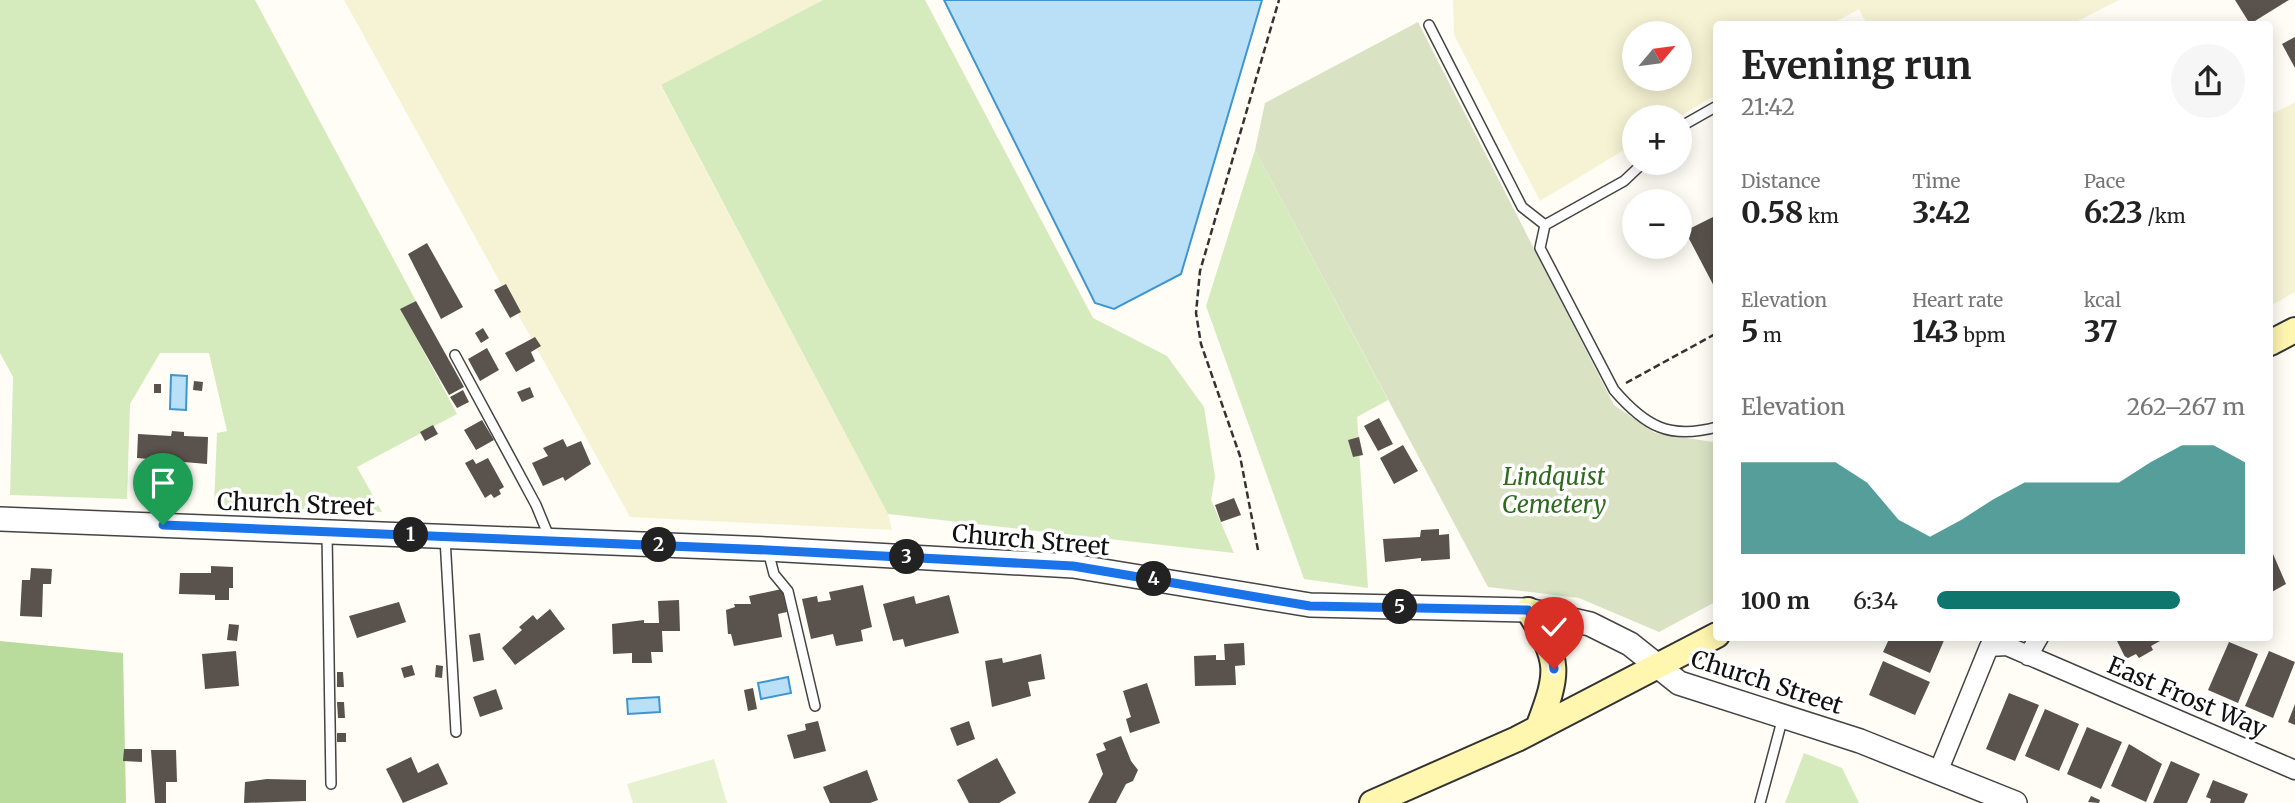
<!DOCTYPE html>
<html lang="en">
<head>
<meta charset="utf-8">
<style>
  :root { --surface:#fff; --page:#f6f6f6; --text:#222; --muted:#767676; --accent:#0f766e }
  body { margin:0; font-family:Merriweather,serif; background:var(--page); color:var(--text); height:100vh; display:flex; flex-direction:column; font-size:26px; white-space:nowrap }
  * { box-sizing:border-box; margin:0 }
  p { font-size:23px; color:var(--muted) }
  .icon { flex:none; width:38px; height:38px; fill:none; stroke:currentColor; stroke-width:2; stroke-linecap:round; stroke-linejoin:round }
  .map { position:relative; flex:1; overflow:hidden }
  .side { position:absolute; left:1713px; top:21px; width:560px; height:620px; display:flex; flex-direction:column; background:var(--surface); border-radius:7px; box-shadow:0 4px 18px #0003 }
  .side>* { flex:none }
  .needle { width:46px; rotate:61deg }
  .tools { position:absolute; left:1622px; top:21px; display:grid; gap:14px }
  .tools a { display:grid; place-items:center; width:70px; height:70px; border-radius:50%; background:var(--surface); box-shadow:0 4px 18px #0003; font-size:35px }
  .pin { position:absolute; display:grid; place-items:center; width:60px; height:60px; color:#fff; margin:-72px -30px; border-radius:50% 50% 50% 0; rotate:-45deg; box-shadow:0 0 7px #0007 }
  .pin .icon { rotate:45deg }
  .km { position:absolute; width:35px; height:35px; margin:-18px; border-radius:50%; background:#222; color:#fff; font-size:19px; line-height:35px; text-align:center }
  .round { display:grid; place-items:center; flex:none; width:74px; height:74px; border-radius:37px; background:var(--page) }
  .summary { display:flex; align-items:center; justify-content:space-between; height:119px; padding:0 28px }
  h1 { font-size:38px; font-weight:700; line-height:52px }
  .metrics { display:grid; grid-template-columns:repeat(3,1fr); gap:10px; height:119px; padding:7px 28px }
  .metrics div { display:grid; align-content:center }
  .metrics b { font-size:30px; font-weight:700 }
  .metrics small { font-size:19px; font-weight:400 }
  .metrics p { font-size:19px }
  .chart { height:196px; padding:14px 28px }
  .chart p { display:flex; justify-content:space-between }
  .chart svg { width:100%; height:126px; margin-top:7px; fill:var(--accent); opacity:.7 }
  ul { padding:0 28px; list-style:none; font-size:23px }
  li { display:grid; grid-template-columns:112px 84px 1fr; align-items:center; height:52px }
  li i { height:18px; border-radius:9px; background:var(--accent) }
  .map>svg:first-child { display:block }
</style>
</head>
<body>
<div class="map">
<svg width="2295" height="803" viewBox="0 0 2295 803">
  <rect width="100%" height="100%" fill="#fffdf5"/>
  <!-- farmland -->
  <path fill="#f6f3d4" fill-rule="evenodd" d="M344 0H823L661 86 888 514 892 530 630 517Z
    M1453 0H2119L2072 24H1867L1859 9 1832 24H1717V94L1679 117H1634V144L1540 201 1454 35ZM1634 33H1680V79H1634Z
    M2295 102V292L2270 306V115Z"/>
  <!-- green -->
  <path fill="#d5ebbd" d="M0 0H255L416 301 401 309 457 414 357 467 382 512 214 506 217 433 227 431 209 353H160L130 404 127 499 10 495 13 377 0 353Z
    M823 0H925L1093 318 1167 356 1204 407 1215 477 1211 500 1234 553 888 514 661 85Z
    M1255 150 1388 400 1357 417 1368 588 1304 579 1206 306Z
    M1804 753 1842 768 1859 803H1785Z"/>
  <!-- forest -->
  <path fill="#b9dc9c" d="M0 641 123 653 126 803H0Z"/>
  <!-- cemetery -->
  <path fill="#d9e3c4" d="M1418 22 1614 405 1655 433 1713 442 1717 440V601L1659 632 1579 598 1488 587 1255 150 1265 103Z"/>
  <!-- pitch -->
  <path fill="#e6f2cf" d="M714 759 727 803H633L627 784Z"/>
  <!-- water -->
  <path fill="#b9e0f7" stroke="#3f96cf" stroke-width="2" d="M944 0H1262L1181 274 1114 309 1095 303Z
    M171 375 187 376 186 410 170 409Z
    M788 677 791 693 761 699 758 683Z
    M659 697 660 712 628 714 627 699Z"/>
  <!-- building -->
  <path fill="#5a524d" d="M2235 0H2289L2250 24Z
    M2295 37V68L2282 44Z
    M1717 215V292L1685 231Z
    M427 243 463 307 441 319 408 254Z
    M506 284 521 312 510 318 494 290Z
    M416 301 464 387 449 395 400 309Z
    M483 328 489 338 481 343 475 333Z
    M535 337 541 346 531 352 535 361 516 372 505 353Z
    M487 348 499 370 480 381 468 359Z
    M194 381 203 382 202 391 193 390Z
    M154 384H161V393H154Z
    M530 387 534 397 522 402 517 392Z
    M463 390 469 402 457 408 450 397Z
    M1379 418 1393 444 1378 451 1364 426Z
    M482 420 494 440 476 450 464 430Z
    M433 425 438 434 425 441 420 432Z
    M172 431 184 432V436L208 437 207 464 137 458 138 434 171 436Z
    M1359 437 1363 455 1353 457 1348 440Z
    M563 439 567 447 581 441 591 464 565 481 563 477 543 486 532 463 548 456 543 448Z
    M1403 445 1418 471 1394 484 1380 458Z
    M488 458 504 487 499 490 501 494 494 498 491 494 485 498 465 463 473 459 476 464Z
    M1234 498 1241 515 1221 522 1215 505Z
    M1439 529V535L1449 534 1450 559 1421 561V558L1385 562 1383 539 1420 537 1421 530Z
    M2270 547 2286 584 2270 593Z
    M211 566 233 567V588H229V600H215V595L179 594 180 573H211Z
    M31 568 52 569 51 584H43L42 617 20 616 22 580H30Z
    M863 585 872 627 861 630 863 641 836 646 833 634 811 639 802 599 817 596 818 602 831 600 829 592Z
    M782 589 787 612 778 614 782 637 734 646 731 634H728L726 610 735 607 734 604H751L749 596Z
    M949 595 959 633 905 647 903 639 893 641 883 604 914 596 916 604Z
    M679 600 680 631H662L663 652H651L652 663H632V653L613 654 612 624 644 620V623H659L658 601Z
    M399 602 406 622 357 638 349 616Z
    M550 609 565 629 515 665 502 648 522 630 519 627 533 615 537 620Z
    M229 624 239 625 237 641 227 640Z
    M480 633 484 660 473 662 469 635Z
    M1890 637H1942L1945 638 1930 673 1883 652Z
    M2115 637H2158L2160 641 2151 646 2153 650 2139 658 2136 654 2126 659Z
    M2229 642 2258 654 2238 703 2208 690Z
    M1244 643 1245 665 1235 666 1236 685 1195 686 1194 656 1216 655V660H1225L1224 644Z
    M236 651 239 686 205 689 202 654Z
    M2269 651 2295 662 2273 718 2245 706Z
    M1041 654 1045 679 1028 682 1031 696 992 707 985 661 1002 658 1003 663Z
    M1883 661 1930 682 1915 715 1869 695Z
    M412 665 415 675 404 678 401 668Z
    M436 665 443 666 442 678 435 677Z
    M337 672H343L344 687H337Z
    M1147 683 1160 723 1130 733 1126 719 1131 717 1123 691Z
    M753 688 757 709 748 711 744 690Z
    M496 689 503 709 480 717 473 697Z
    M2009 693 2039 705 2015 761 1986 749Z
    M337 702H344L345 718H338Z
    M2295 704V725L2288 722Z
    M2045 709 2079 724 2059 771 2025 756Z
    M818 721 826 751 794 759 787 735 806 730 805 724Z
    M969 721 975 739 957 746 950 728Z
    M2087 727 2122 742 2101 789 2067 774Z
    M337 733H346V742H337Z
    M1121 736 1131 761 1138 770 1133 781 1126 784 1116 803H1088L1103 774 1096 754 1106 750 1103 743Z
    M2129 744 2162 764 2146 802 2111 786Z
    M124 749H142V762L123 761Z
    M151 750H176L177 782H166V803H155Z
    M411 757 418 773 438 763 448 784 403 803 386 769Z
    M997 758 1016 793 999 803H969L957 780Z
    M2171 761 2200 774 2187 803H2153Z
    M867 770 878 800 870 803H830L823 787Z
    M267 779 306 780V801L244 803 245 782Z
    M2213 780 2248 794 2244 803H2210L2211 799 2206 797Z
    M2091 796 2100 800 2099 803 2088 802Z"/>
  <g fill="none" stroke-linecap="round" stroke-linejoin="round">
    <!-- service casing -->
    <g stroke="#444" stroke-width="12">
      <path id="service" d="M1429 25 1522 207 1545 225
        M1680 127 1717 106
        M1643 163 1624 181 1545 225 1540 248 1614 390C1645 426 1669 440 1717 427
        M455 355 536 505 550 539
        M327 534 331 784
        M445 538 456 732
        M768 551 774 574 788 591 815 706
        M1760 803 1783 717"/>
    </g>
    <!-- minor casing -->
    <g stroke="#444" stroke-width="21">
      <path id="minor" d="M2028 656 2039 637
        M1938 772 1989 647 2007 646 2295 770"/>
    </g>
    <!-- tertiary casing -->
    <g stroke="#444" stroke-width="26">
      <path id="tertiary" d="M0 519 767 549 1073 566 1310 605 1528 610 1590 624 1630 644 1679 683 1860 741 2015 803"/>
    </g>
    <!-- secondary casing -->
    <g stroke="#333" stroke-width="28">
      <path id="secondary" d="M2270 343 2295 330
        M1528 610C1561 662 1559 672 1538 728
        M1372 803 1517 739 1717 635"/>
    </g>
    <!-- path -->
    <path stroke="#333" stroke-width="2.5" stroke-dasharray="7 3.5" stroke-linecap="butt" d="M1626 383 1717 333
      M1258 550 1240 456 1201 344 1196 313 1200 271 1279 0"/>
    <!-- service -->
    <use href="#service" stroke="#fff" stroke-width="9"/>
    <!-- minor -->
    <use href="#minor" stroke="#fff" stroke-width="18"/>
    <!-- tertiary -->
    <use href="#tertiary" stroke="#fff" stroke-width="23"/>
    <!-- secondary -->
    <use href="#secondary" stroke="#fff6b0" stroke-width="24"/>
  </g>
  <g fill="none" stroke-linecap="round" stroke-linejoin="round">
    <!-- route casing -->
    <g stroke="#fff" stroke-width="14">
      <path id="route" d="M163 525 767 550 1073 566 1310 606 1528 610C1540 630 1552 646 1554 669"/>
    </g>
    <!-- route -->
    <use href="#route" stroke="#1a73e8" stroke-width="9"/>
  </g>
  <g text-anchor="middle" dominant-baseline="central" stroke-width="7" stroke-linejoin="round" paint-order="stroke">
    <!-- park labels -->
    <g font-size="24" font-style="italic" fill="#2f6b1f" stroke="#fff">
      <text x="1554" y="476">Lindquist<tspan x="1554" dy="28">Cemetery</tspan></text>
    </g>
    <!-- street labels -->
    <g font-size="24" fill="#111" stroke="#fff">
      <text transform="translate(296 504) rotate(2)">Church Street</text>
      <text transform="translate(1031 540) rotate(5)">Church Street</text>
      <text transform="translate(1767 682) rotate(18)">Church Street</text>
      <text transform="translate(2187 697) rotate(23)">East Frost Way</text>
    </g>
  </g>
</svg>
<div class="tools">
<a><svg class="needle" viewBox="-14 -14 28 28"><path d="M0-13l5 13h-10z" fill="#e53935"/><path d="M0 13l5-13h-10z" fill="#767676"/></svg></a>
<a>+</a>
<a>−</a>
</div>
<div class="pin" style="left:163px;top:525px;background:#1e9e55"><svg class="icon" aria-label="arrive" viewBox="0 0 24 24"><path d="M6 21V4h12l-3 4 3 4H6"/></svg></div>
<div class="pin" style="left:1554px;top:669px;background:#d93025"><svg class="icon" aria-label="check" viewBox="0 0 24 24"><path d="M5 12l5 5 9-10"/></svg></div>
<b class="km" style="left:411px;top:535px">1</b>
<b class="km" style="left:659px;top:545px">2</b>
<b class="km" style="left:907px;top:557px">3</b>
<b class="km" style="left:1154px;top:579px">4</b>
<b class="km" style="left:1400px;top:607px">5</b>
<section class="side">
<div class="summary"><div><h1>Evening run</h1><p>21:42</p></div><a class="round"><svg class="icon" aria-label="share" viewBox="0 0 24 24"><path d="M12 15V3M7 8l5-5 5 5M5 13v7h14v-7"/></svg></a></div>
<div class="metrics">
<div><p>Distance</p><b>0.58<small> km</small></b></div>
<div><p>Time</p><b>3:42</b></div>
<div><p>Pace</p><b>6:23<small> /km</small></b></div>
</div>
<div class="metrics">
<div><p>Elevation</p><b>5<small> m</small></b></div>
<div><p>Heart rate</p><b>143<small> bpm</small></b></div>
<div><p>kcal</p><b>37</b></div>
</div>
<div class="chart"><p><span>Elevation</span>262–267 m</p>
<svg viewBox="0 0 160 44" preserveAspectRatio="none"><path d="M0 44V12L10 12L20 12L30 12L40 19L50 32L60 38L70 32L80 25L90 19L100 19L110 19L120 19L130 12L140 6L150 6L160 12V44z"/></svg>
</div>
<ul>
<li><b>100 m</b>6:34<i style="width:79%"></i></li>
</ul>
</section>
</div>
</body>
</html>
